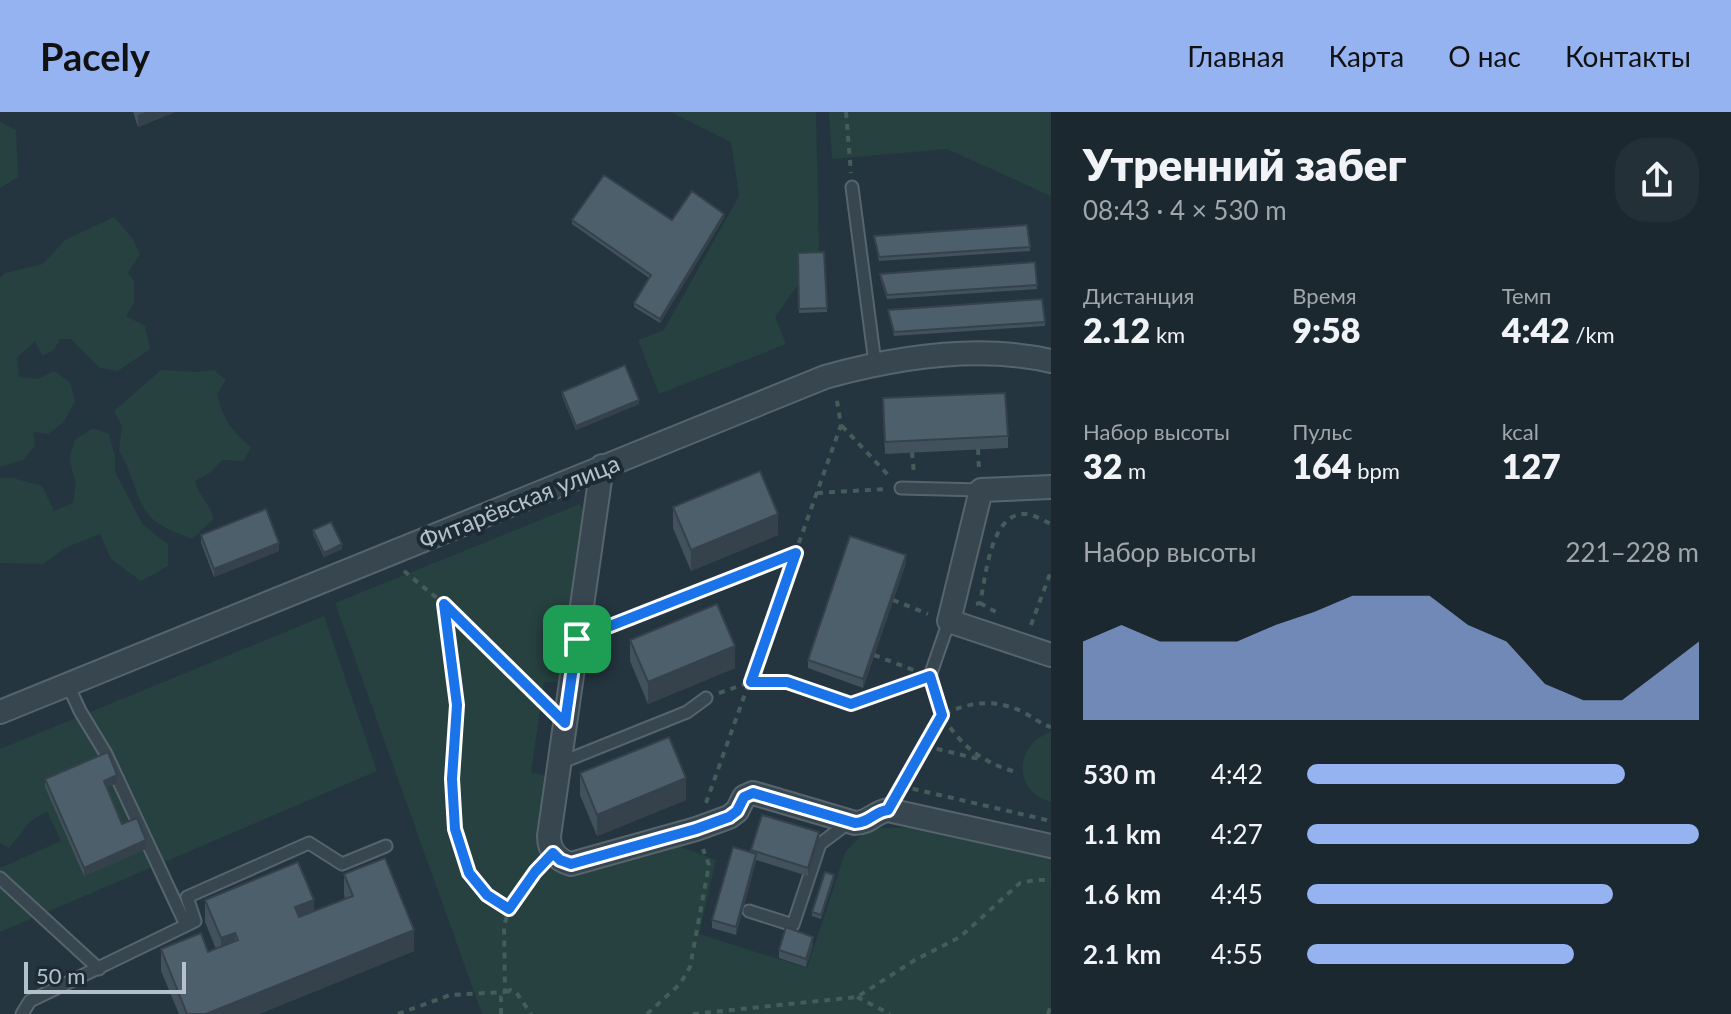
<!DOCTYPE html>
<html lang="ru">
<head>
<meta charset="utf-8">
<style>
  :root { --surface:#1b2830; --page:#243038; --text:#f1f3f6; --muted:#a0a6ab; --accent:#95b2f1 }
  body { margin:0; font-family:Lato,sans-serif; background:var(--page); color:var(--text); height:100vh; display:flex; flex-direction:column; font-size:30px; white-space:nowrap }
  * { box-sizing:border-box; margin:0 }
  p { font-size:26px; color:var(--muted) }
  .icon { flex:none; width:44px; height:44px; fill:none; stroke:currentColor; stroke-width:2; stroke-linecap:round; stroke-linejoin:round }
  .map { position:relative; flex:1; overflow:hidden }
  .drawer { display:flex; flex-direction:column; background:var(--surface); width:680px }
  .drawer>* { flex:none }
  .scale { position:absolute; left:24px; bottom:20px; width:162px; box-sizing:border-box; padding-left:8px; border:4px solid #b5c1ca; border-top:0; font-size:22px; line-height:28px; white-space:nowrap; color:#b5c1ca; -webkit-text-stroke:6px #1d2b35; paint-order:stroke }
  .pin { position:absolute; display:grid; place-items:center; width:68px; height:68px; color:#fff; margin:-34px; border-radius:16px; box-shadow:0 4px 12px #0006 }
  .round { display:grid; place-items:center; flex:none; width:84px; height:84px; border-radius:32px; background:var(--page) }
  .head { display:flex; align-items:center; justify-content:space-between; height:136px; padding:0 32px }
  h1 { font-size:44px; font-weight:800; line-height:60px }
  .figures { display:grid; grid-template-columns:repeat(3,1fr); gap:12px; height:136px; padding:8px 32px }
  .figures div { display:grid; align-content:center }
  .figures b { font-size:34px; font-weight:800 }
  .figures small { font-size:22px; font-weight:400 }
  .figures p { font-size:22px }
  .chart { height:224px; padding:16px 32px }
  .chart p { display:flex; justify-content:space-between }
  .chart svg { width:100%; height:144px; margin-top:8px; fill:var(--accent); opacity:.7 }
  ul { padding:0 32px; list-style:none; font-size:26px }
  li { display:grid; grid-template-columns:128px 96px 1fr; align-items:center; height:60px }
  li i { height:20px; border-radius:10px; background:var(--accent) }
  header { display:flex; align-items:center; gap:48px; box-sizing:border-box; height:112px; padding:0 40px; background:var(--accent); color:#111 }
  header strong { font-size:38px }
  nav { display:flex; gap:44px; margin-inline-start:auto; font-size:28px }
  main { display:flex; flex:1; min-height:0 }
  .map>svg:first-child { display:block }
</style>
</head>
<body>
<header>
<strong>Pacely</strong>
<nav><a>Главная</a><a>Карта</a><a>О нас</a><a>Контакты</a></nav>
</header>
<main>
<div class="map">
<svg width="1051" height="902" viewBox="0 0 1051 902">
  <rect width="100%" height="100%" fill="#243540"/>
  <!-- green -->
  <path fill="#26413f" d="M671 0H816L819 143 775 205 786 232 659 282 638 228 664 218 739 84 731 30Z
    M829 0H1051V84L947 37 832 47Z
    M0 10 16 18 18 65 0 76Z
    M114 105 133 127 140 142 128 161 134 169V191L126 204 145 214 150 237 118 259 100 256 71 227H60L54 238 42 244 35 229 17 246 19 265 38 267 54 259 70 270 75 289 63 311 48 322 33 320 35 334 23 348 0 355V166L5 161 43 152 65 128Z
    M161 258 195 260 214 258 226 268 217 282C223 307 231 318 251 335L244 349 222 348 211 360 195 369C199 386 212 392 213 408L192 427C178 421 157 414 148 402 134 384 132 358 119 339L122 314 114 299Z
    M93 316 109 322 115 345V360L143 413 168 432V454L141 469 111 447 100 422 65 436 43 452 0 451V366H13L42 374 54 399 73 391 76 371 69 347 75 328Z
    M580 392 586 405 565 570H544L531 661 545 663 540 719 569 756 679 734 716 748 699 822 807 856 845 741C853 731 861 722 873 718 907 707 1013 736 1051 745V902H482L335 491Z
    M324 504 377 659 0 820V756L61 729 47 699 30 710 9 736 0 731V637Z
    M1051 620V690C1012 679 1014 632 1051 620Z"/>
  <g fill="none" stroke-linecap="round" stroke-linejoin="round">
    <!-- lane casing -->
    <g stroke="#56646d" stroke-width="15">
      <path id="lane" d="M852 75 875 251
        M901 376 981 378
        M578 527 747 460
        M930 564 949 509
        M68 573 80 599 106 642 186 813
        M560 651 687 600 706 586
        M0 766 99 857
        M749 799 793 813 820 732 848 711
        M22 902 30 889 195 809 187 785 309 731 342 752 386 734"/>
    </g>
    <!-- street casing -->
    <g stroke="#56646d" stroke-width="26">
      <path id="street" d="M602 354 549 724C549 739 557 748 571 752L696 717 729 705 737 699 744 685 753 681 855 711C869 711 875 700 888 698L1051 734
        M1051 375 981 378 949 509 1051 543
        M0 600 825 265C897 245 977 232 1051 249"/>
    </g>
    <!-- path -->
    <path stroke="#445d5b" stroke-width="4" stroke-dasharray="6 6" stroke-linecap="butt" d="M846 0 851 61
      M842 314 891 366
      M978 337 979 358
      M912 340 914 362
      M817 381 886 377
      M761 455 796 441
      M404 459 444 492 546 591
      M893 488 928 502
      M980 491 996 500
      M444 492 457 593 452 667 455 717 469 761 487 783 509 797
      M976 492 980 491C986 465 990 399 1027 402 1035 403 1044 409 1051 412
      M1031 513 1051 459
      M874 543 916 559
      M719 581 751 570H787L851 592 916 568
      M925 634 983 648
      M1013 659C981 650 959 632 942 603 969 590 994 586 1023 600 1033 605 1040 612 1051 615
      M901 674 1051 709
      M900 676 942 603 932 578
      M706 691 841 313 836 283
      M857 885 890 902
      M398 902 450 883 505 880 504 814 509 797 540 754
      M501 902V885L510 878 516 880 531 902
      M647 902 680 872 690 855 709 753 703 737
      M693 902 857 885 915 848 960 825 1020 771 1035 768H1051
      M1048 902 1051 893"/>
    <!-- lane -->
    <use href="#lane" stroke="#384650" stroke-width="11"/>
    <!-- street -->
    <use href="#street" stroke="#384650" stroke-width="22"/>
  </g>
  <!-- wall -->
  <path fill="#42525c" d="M133 0H175L138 15Z
    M724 106 660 211 634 195V191L649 166 572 112V108H672Z
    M874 124 1030 135V139L879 149Z
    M824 140 827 200 799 201 798 141Z
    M1035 150 1037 177 887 187 880 166V162Z
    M888 198 1045 210V214L894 224Z
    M562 280 639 292 576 318 562 284Z
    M883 298 1008 324V336L885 342Z
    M673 395 778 423 691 459 673 416Z
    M313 418 342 437 324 445 313 422Z
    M201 423 279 439 214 465 201 431Z
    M906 451 863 576 808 556V548Z
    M630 528 735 556 648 592 630 549Z
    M580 661 686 688 597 724 580 683Z
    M45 667 117 671 107 675 122 712 146 737 84 764 45 675Z
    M819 728 808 764 756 748 736 823 712 816V808L751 738Z
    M344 762 414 839 259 902H179L161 859V837L208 840 216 837 205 810V788L314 800 345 787 344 783Z
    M834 767 821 807 812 804V800Z
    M813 833 806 855 779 846V838Z"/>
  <!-- shaded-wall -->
  <path fill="#36424b" d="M145 0H175L138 15V3Z
    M724 102V106L660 211V207Z
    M639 288V292L576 318V314Z
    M778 402V423L691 459V438Z
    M279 431V439L214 465V457Z
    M342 432V437L324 445V441Z
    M906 443V451L863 576V567Z
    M735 534V556L648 592V570Z
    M117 663V671L104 677V669Z
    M686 666V688L597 724V703Z
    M819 720V728L808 764V756Z
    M146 728V737L84 764V756Z
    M756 742V750L736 823V815Z
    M834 763V767L821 807V803Z
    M314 788V809L295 817V795Z
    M414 818V839L259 902H206Z
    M235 821V842L221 848V826Z
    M813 825V833L806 855V847Z"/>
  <!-- building -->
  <path fill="#4d5f6b" stroke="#36424b" stroke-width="2" d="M604 63 672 108 692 79 724 102 660 207 634 191 651 163 572 108Z
    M1027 113 1030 135 879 145 874 124Z
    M824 140 827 196 799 197 798 141Z
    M1035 150 1037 173 887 183 880 162Z
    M1042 187 1045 210 894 220 888 198Z
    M625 253 639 288 576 314 562 280Z
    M1005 281 1008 324 885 330 883 286Z
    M760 359 778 402 691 438 673 395Z
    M266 397 279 431 214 457 201 423Z
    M331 410 342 432 324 441 313 418Z
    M850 424 906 443 863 567 808 548Z
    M717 492 735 534 648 570 630 528Z
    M669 625 686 666 597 703 580 661Z
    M108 640 117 663 104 669 122 712 137 706 146 728 84 756 45 667Z
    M762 703 819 720 808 756 751 738Z
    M733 735 756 742 736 815 712 808Z
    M385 746 414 818 206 902H187L161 837 201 821 208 840 238 828 235 821 221 826 205 788 298 750 314 788 295 795 299 805 353 784 344 762Z
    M825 760 834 763 821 803 812 800Z
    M786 815 813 825 806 847 779 838Z"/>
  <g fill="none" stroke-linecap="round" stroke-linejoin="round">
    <!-- route casing -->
    <g stroke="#fff" stroke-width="16">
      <path id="route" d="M796 441 751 570H787L851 592 930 564 942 603 888 698C875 699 869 711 855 711L753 681 744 685 737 699 729 705 696 717 571 752 560 748 553 741 535 760 509 797 487 783 469 761 455 717 452 667 457 593 444 492 565 611 577 527Z"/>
    </g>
    <!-- route -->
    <use href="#route" stroke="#1a73e8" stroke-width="10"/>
  </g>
  <g text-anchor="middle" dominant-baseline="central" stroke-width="8" stroke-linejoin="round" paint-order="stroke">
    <!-- street labels -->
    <g font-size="24" fill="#b5c1ca" stroke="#1d2b35">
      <text transform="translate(519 389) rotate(-22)">Фитарёвская улица</text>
    </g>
  </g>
</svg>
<div class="scale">50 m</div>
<div class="pin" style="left:577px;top:527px;background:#1e9e55"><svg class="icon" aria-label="arrive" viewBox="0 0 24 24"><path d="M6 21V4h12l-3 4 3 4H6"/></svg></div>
</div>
<section class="drawer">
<div class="head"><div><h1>Утренний забег</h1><p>08:43 · 4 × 530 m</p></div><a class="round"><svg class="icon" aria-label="share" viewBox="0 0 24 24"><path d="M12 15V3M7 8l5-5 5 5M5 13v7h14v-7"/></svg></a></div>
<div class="figures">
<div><p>Дистанция</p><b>2.12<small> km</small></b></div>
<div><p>Время</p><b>9:58</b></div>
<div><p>Темп</p><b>4:42<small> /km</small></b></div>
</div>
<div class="figures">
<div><p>Набор высоты</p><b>32<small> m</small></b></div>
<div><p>Пульс</p><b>164<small> bpm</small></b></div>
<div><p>kcal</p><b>127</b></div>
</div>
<div class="chart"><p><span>Набор высоты</span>221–228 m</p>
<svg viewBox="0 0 160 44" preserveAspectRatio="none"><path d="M0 44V20L10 15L20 20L30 20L40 20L50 15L60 11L70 6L80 6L90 6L100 15L110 20L120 33L130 38L140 38L150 29L160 20V44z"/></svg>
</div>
<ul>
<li><b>530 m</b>4:42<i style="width:81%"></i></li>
<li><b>1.1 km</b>4:27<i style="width:100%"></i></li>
<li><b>1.6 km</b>4:45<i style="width:78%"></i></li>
<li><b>2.1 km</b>4:55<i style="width:68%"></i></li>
</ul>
</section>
</main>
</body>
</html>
